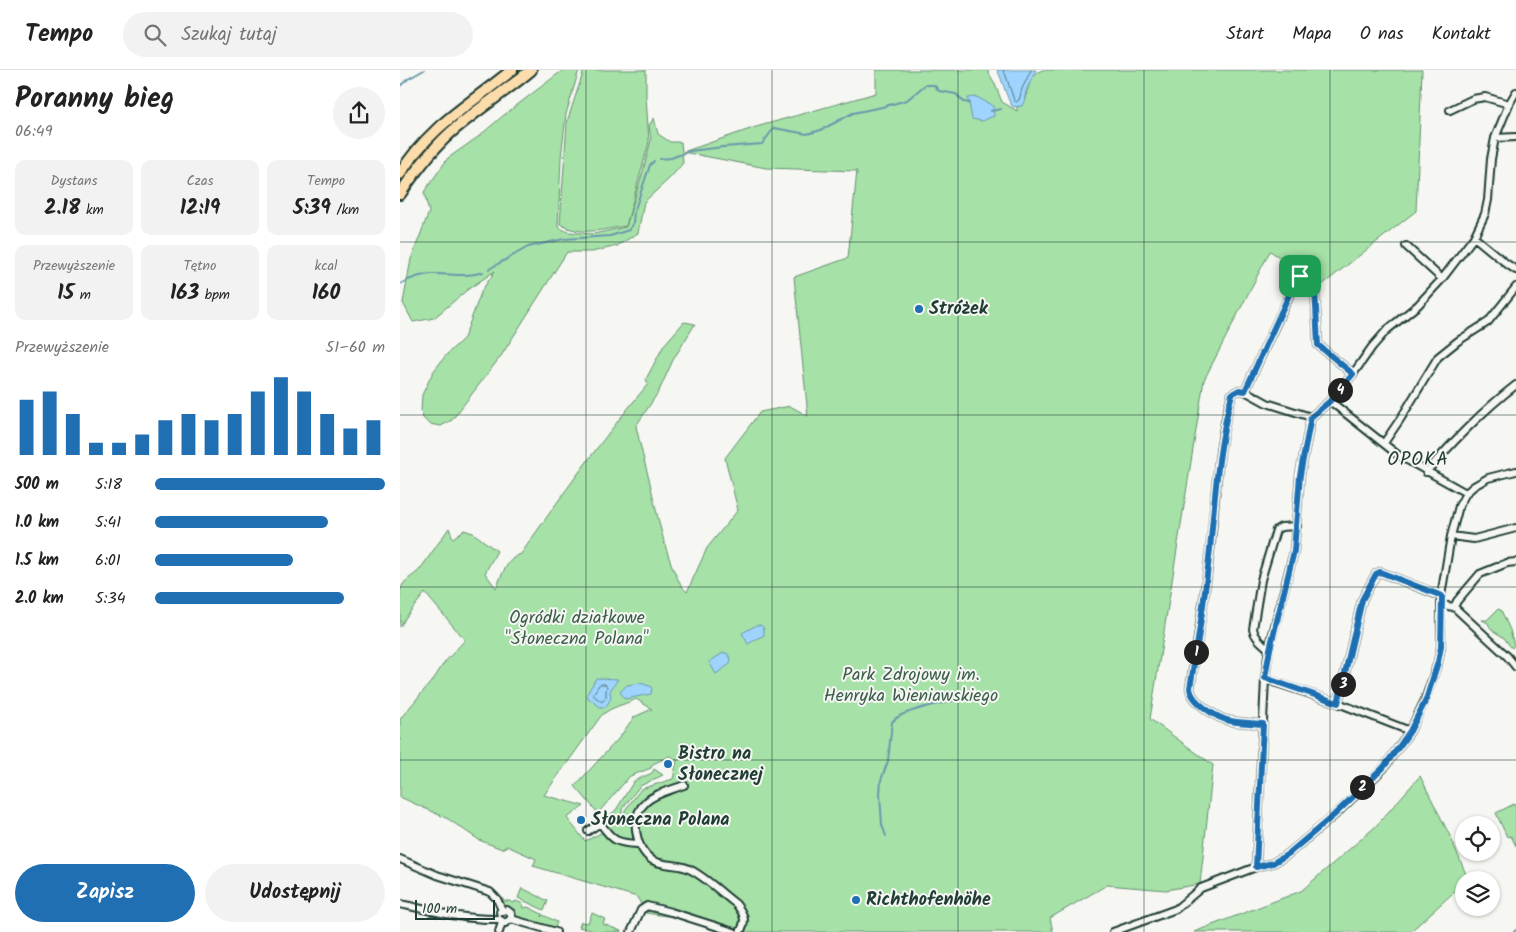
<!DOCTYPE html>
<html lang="pl">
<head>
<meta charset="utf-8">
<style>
  :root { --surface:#fff; --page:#f2f2f2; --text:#222; --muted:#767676; --line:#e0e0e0; --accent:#1f6fb2 }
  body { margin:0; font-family:Kalam,sans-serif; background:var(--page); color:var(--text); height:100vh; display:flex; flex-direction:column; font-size:19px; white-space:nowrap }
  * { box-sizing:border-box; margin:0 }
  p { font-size:16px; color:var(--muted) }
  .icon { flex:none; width:28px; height:28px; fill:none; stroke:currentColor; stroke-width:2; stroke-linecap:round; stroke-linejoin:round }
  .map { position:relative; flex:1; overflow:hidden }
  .details { display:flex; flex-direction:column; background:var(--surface); width:400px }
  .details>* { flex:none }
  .controls { position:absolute; left:1055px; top:746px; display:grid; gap:10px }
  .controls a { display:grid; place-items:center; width:45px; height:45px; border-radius:50%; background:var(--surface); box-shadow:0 1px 4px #0004; font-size:25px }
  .scale { position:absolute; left:15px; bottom:12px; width:80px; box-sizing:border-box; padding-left:5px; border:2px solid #1f3d34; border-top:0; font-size:14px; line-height:18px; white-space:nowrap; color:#1f3d34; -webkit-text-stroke:4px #f6f6f2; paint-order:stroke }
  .pin { position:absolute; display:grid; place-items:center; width:42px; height:42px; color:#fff; margin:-21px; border-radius:10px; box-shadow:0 2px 8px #0006 }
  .km { position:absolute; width:25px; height:25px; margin:-12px; border-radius:50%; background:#222; color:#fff; font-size:14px; line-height:25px; text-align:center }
  .round { display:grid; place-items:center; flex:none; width:52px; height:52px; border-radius:26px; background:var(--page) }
  .summary { display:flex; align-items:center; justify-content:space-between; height:85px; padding:0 15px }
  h1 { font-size:28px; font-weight:600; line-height:38px }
  .metrics { display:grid; grid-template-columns:repeat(3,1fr); gap:8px; height:85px; padding:5px 15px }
  .metrics div { display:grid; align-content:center; border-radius:10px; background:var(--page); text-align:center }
  .metrics b { font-size:21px; font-weight:600 }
  .metrics small { font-size:14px; font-weight:400 }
  .metrics p { font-size:14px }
  .chart { height:140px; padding:10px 15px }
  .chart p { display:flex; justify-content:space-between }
  .chart svg { width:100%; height:90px; margin-top:5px; stroke:var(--accent); stroke-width:6 }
  .button { display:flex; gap:10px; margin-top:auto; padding:10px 15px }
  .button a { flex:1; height:58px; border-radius:30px; background:var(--accent); color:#fff; font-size:20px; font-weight:600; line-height:58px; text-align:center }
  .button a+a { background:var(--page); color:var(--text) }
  ul { padding:0 15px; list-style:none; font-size:16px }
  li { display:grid; grid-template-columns:80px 60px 1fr; align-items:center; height:38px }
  li i { height:12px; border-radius:6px; background:var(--accent) }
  header { display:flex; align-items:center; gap:30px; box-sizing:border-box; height:70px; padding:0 25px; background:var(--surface); border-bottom:1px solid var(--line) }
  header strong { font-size:24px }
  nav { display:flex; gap:28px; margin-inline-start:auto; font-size:18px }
  .search { width:350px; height:45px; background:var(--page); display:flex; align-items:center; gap:12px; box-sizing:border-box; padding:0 18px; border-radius:28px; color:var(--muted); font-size:19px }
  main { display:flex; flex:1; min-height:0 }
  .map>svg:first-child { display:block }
</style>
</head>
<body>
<header>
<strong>Tempo</strong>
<div class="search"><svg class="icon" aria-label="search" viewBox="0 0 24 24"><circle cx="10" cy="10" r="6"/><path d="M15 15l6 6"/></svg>Szukaj tutaj</div>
<nav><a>Start</a><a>Mapa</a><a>O nas</a><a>Kontakt</a></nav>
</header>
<main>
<section class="details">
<div class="summary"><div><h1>Poranny bieg</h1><p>06:49</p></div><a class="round"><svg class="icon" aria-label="share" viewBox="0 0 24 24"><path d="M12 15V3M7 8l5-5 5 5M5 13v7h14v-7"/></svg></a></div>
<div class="metrics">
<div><p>Dystans</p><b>2.18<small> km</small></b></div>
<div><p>Czas</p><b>12:19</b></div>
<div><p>Tempo</p><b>5:39<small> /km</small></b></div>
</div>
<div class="metrics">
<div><p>Przewyższenie</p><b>15<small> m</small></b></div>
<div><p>Tętno</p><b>163<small> bpm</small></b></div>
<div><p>kcal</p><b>160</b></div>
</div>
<div class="chart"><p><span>Przewyższenie</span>51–60 m</p>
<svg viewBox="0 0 160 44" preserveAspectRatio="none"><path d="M5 44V17M15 44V13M25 44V24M35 44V38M45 44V38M55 44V34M65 44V27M75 44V24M85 44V27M95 44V24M105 44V13M115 44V6M125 44V13M135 44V24M145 44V31M155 44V27"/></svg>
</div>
<ul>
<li><b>500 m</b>5:18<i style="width:100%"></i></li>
<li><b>1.0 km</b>5:41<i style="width:75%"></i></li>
<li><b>1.5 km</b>6:01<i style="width:60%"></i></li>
<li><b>2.0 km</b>5:34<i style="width:82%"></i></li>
</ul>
<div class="button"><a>Zapisz</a><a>Udostępnij</a></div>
</section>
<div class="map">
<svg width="1116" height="862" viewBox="0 0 1116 862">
  <rect width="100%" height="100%" fill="#f6f6f2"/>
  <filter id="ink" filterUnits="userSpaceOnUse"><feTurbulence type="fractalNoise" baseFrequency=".02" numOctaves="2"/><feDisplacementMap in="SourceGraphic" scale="10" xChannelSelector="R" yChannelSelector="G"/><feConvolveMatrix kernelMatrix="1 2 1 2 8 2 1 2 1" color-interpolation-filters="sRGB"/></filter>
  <g filter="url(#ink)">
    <!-- green -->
    <path fill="#a6e1a7" stroke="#628f6e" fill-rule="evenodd" d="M117 0H125L77 37 0 117V110L10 94 35 65Z
      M163 0H179L166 44 161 88 158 157 168 162 193 164 226 157 243 101 251 70 249 55 254 48 258 64 270 72H281L283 93 271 107 244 132 238 163 217 176 192 182H167L101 286 52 350 41 356 29 354 23 348 21 341 22 325 33 302 47 284 64 268 82 220 95 201 67 220 34 248 13 252 3 233 11 189 29 142 24 122 48 88 78 67 104 45Z
      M184 0H246V27L249 72 226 156C203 159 181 167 160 154L167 52Z
      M476 0H587L594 12 602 32 617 41V37C628 34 626 13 635 4 637 2 640 1 643 0H1022L1016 141 922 215 870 181 804 310 750 649 813 695 800 814 766 820 707 815 650 848 653 862H320L279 848 246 843 237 827 133 796 136 789 107 776 102 779 79 770 48 749 0 727V649L35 607 44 593 65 570 25 523 6 547 0 557V522C3 508 13 508 21 498 30 485 40 471 49 458L53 468 64 460 73 463 97 481 85 503 96 518C102 505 107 488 121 484 161 426 202 369 248 314L246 309 264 275 284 252 295 254 273 290 259 321 236 356C240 375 245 394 250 413 256 439 269 506 287 522L307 478 338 440 325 388 360 342 390 336 408 346 394 207 448 188 457 101 366 98 283 82 356 57 476 23ZM236 629 252 639 234 647 219 668 175 716 198 743 230 706 251 698 253 694 270 686 277 690 273 709 241 719 225 740 224 748 222 749V739L240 716 263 705 254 699 252 703 234 711 216 740 202 751 207 760 185 771 167 748 184 736 144 725 201 646C210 637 224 635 236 629Z
      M1098 539 1101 540 1110 560 1114 575 1112 578C1108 575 1107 571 1104 568 1097 562 1092 563 1088 553L1082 550H1087Z
      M1020 706 1051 768 1068 809 1064 810V813L1010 862H794L901 821 975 757Z
      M1114 734 1116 739V776L1111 766 1107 767 1096 743Z
      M122 818 148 831 144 840 118 828Z
      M100 827 105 831H110L112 833 116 831 123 834 124 838 128 837 142 844 141 847 143 845 157 852 154 859 122 849 117 846 115 840 105 836 100 832Z
      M192 843 205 849 203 854 221 861V862H197L179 857 181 852 188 853Z"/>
    <!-- water -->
    <path fill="#9ed4fd" stroke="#6b98ad" d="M597 0H636L626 21 624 32 622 36 613 37C607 31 603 10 597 0Z
      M577 27 593 36 594 46 582 51 572 49 568 28Z
      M357 555H361L364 559V565L348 574 342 563Z
      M323 583H327L331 589 330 594 316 604 309 592Z
      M196 608 218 609 210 621 211 628 206 637H200L188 628 187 624Z
      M240 613 250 616 252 618 251 624 225 629 220 622 227 615Z"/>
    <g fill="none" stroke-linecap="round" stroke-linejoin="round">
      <!-- shore -->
      <path stroke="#527984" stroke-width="1" d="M603 0 606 6 614 30 616 32 619 30 622 19 631 0
        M200 614H205L207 616 206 621V627L202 632 193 625Z"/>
      <!-- stream -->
      <path stroke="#6b98ad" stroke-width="2" d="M0 16 8 9 24 0
        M591 41 601 39
        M260 89 271 88 290 81 323 77 362 74 374 58 407 64 421 60 453 43 482 37 507 30 525 15H534L539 21 556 24 564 32 570 33
        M89 199 128 177 164 169 210 166 229 160 233 153 234 142 250 95 254 91
        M0 214C9 209 21 205 31 204 48 203 66 208 83 202
        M486 766 482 755 480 724 481 710 488 691 492 652C494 650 496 648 498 647 510 639 563 628 579 626
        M1114 862 1116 860"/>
      <!-- minor casing -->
      <g stroke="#1f3d34" stroke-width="10">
        <path id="minor" d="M1050 40 1073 29 1085 27 1109 34
          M1095 68 1116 67
          M1074 167 1107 194 1116 200
          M1006 176 1042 209
          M845 321 867 333 911 347
          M930 331 998 385 1066 423
          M984 373 1001 348 1038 287 1058 271 1088 252 1116 217
          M1026 402C1054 371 1082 341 1116 315
          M1051 466 1074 469 1116 458
          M1041 535 1054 537 1107 586 1116 597
          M1054 537 1057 531 1080 504 1107 493 1116 492
          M869 579C862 573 855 568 853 559L861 510 876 460 881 457 897 456
          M865 609 938 633 1010 661
          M938 633 962 530 976 504 980 502 1041 526
          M863 654C852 653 841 653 831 651 818 649 791 632 790 618 798 569 806 521 811 471 816 422 818 372 832 324L839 320 845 321 894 215 900 206 915 218 918 275 953 304
          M284 715C272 720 255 723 246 732 229 747 235 778 252 790 264 797 278 793 289 799 306 807 321 823 336 834 344 844 347 850 340 862
          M188 761 200 753C213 771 216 773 238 774
          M0 789 37 805 90 822 97 829 102 840
          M856 797 865 609 869 579 894 481 900 405 911 347 930 331 953 304 972 277 987 260 1018 235 1042 209 1074 167 1085 144 1088 130 1091 89 1095 68 1109 34 1116 22
          M0 834C33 841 65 850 99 849
          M100 842 107 840 111 843V849
          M99 849 105 853 111 849
          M111 849 156 862
          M99 862 102 852
          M231 862 241 840 247 836 271 842 334 862
          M713 862 776 839 801 818 856 797 873 793 888 784 936 744 983 699 1010 661 1025 630 1038 592 1041 577V526L1051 466 1059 436 1066 423 1074 416 1088 408 1116 401"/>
      </g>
      <!-- primary casing -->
      <g stroke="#1f3d34" stroke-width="14">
        <path id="primary" d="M0 104C30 55 70 35 112 0
          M0 124C16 100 35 75 57 57 81 37 107 20 131 0"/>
      </g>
      <!-- minor -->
      <use href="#minor" stroke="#f6f6f2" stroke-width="6"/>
      <!-- primary -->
      <use href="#primary" stroke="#fddcac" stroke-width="10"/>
    </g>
  </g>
  <g fill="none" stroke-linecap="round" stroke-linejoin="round" filter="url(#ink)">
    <!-- route casing -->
    <g stroke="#fff" stroke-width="10">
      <path id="route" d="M900 206 915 218 918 275 953 304 930 331 911 347 900 405 894 481 870 579 865 608 938 633 962 530 976 504 980 502 1042 526 1041 577 1038 592 1026 630 1010 661 1001 674 983 698 933 746 888 784 873 793 856 797 863 654C852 653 841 653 831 651 818 649 791 632 790 618 798 572 805 526 810 479 815 427 818 375 832 324L839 320 845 321 894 214Z"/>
    </g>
    <!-- route -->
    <use href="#route" stroke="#1f6fb2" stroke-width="6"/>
  </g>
  <!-- grid -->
  <path fill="none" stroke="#1f3d34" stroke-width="1" stroke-opacity="0.55" d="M186 0V862M372 0V862M558 0V862M744 0V862M930 0V862M0 172H1116M0 345H1116M0 517H1116M0 690H1116"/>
  <!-- markers -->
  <g fill="#1f6fb2" stroke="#f6f6f2" stroke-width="2">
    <circle cx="519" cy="239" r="5"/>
    <circle cx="268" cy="694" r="5"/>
    <circle cx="181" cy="750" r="5"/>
    <circle cx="456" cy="830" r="5"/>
  </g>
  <g text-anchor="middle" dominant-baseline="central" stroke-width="4" stroke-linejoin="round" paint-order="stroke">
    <!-- poi labels -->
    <g font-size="18" font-weight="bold" fill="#1f3d34" stroke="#f6f6f2" text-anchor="start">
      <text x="529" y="239">Stróżek</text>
      <text x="278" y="684">Bistro na<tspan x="278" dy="21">Słonecznej</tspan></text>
      <text x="191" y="750">Słoneczna Polana</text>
      <text x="466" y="830">Richthofenhöhe</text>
    </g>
    <!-- park labels -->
    <g font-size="18" fill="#3a5e4b" stroke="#f6f6f2">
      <text x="177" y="548">Ogródki działkowe<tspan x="177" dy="21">"Słoneczna Polana"</tspan></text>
      <text x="511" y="605">Park Zdrojowy im.<tspan x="511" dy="21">Henryka Wieniawskiego</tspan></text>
    </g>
    <!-- neighbourhood labels -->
    <g font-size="19" letter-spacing="1" fill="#1f3d34" stroke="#f6f6f2">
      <text x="1018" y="390">OPOKA</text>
    </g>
  </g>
</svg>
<div class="controls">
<a><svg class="icon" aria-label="locate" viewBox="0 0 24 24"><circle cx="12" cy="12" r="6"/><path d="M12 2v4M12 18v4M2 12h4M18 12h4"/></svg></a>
<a><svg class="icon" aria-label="layers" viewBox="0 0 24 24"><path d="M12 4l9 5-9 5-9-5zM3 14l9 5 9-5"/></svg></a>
</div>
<div class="scale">100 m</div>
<div class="pin" style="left:900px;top:206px;background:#1e9e55"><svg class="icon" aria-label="arrive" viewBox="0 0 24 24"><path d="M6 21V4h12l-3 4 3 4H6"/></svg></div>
<b class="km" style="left:796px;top:582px">1</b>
<b class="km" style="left:962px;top:717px">2</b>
<b class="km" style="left:943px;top:614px">3</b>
<b class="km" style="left:940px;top:320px">4</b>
</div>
</main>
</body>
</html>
